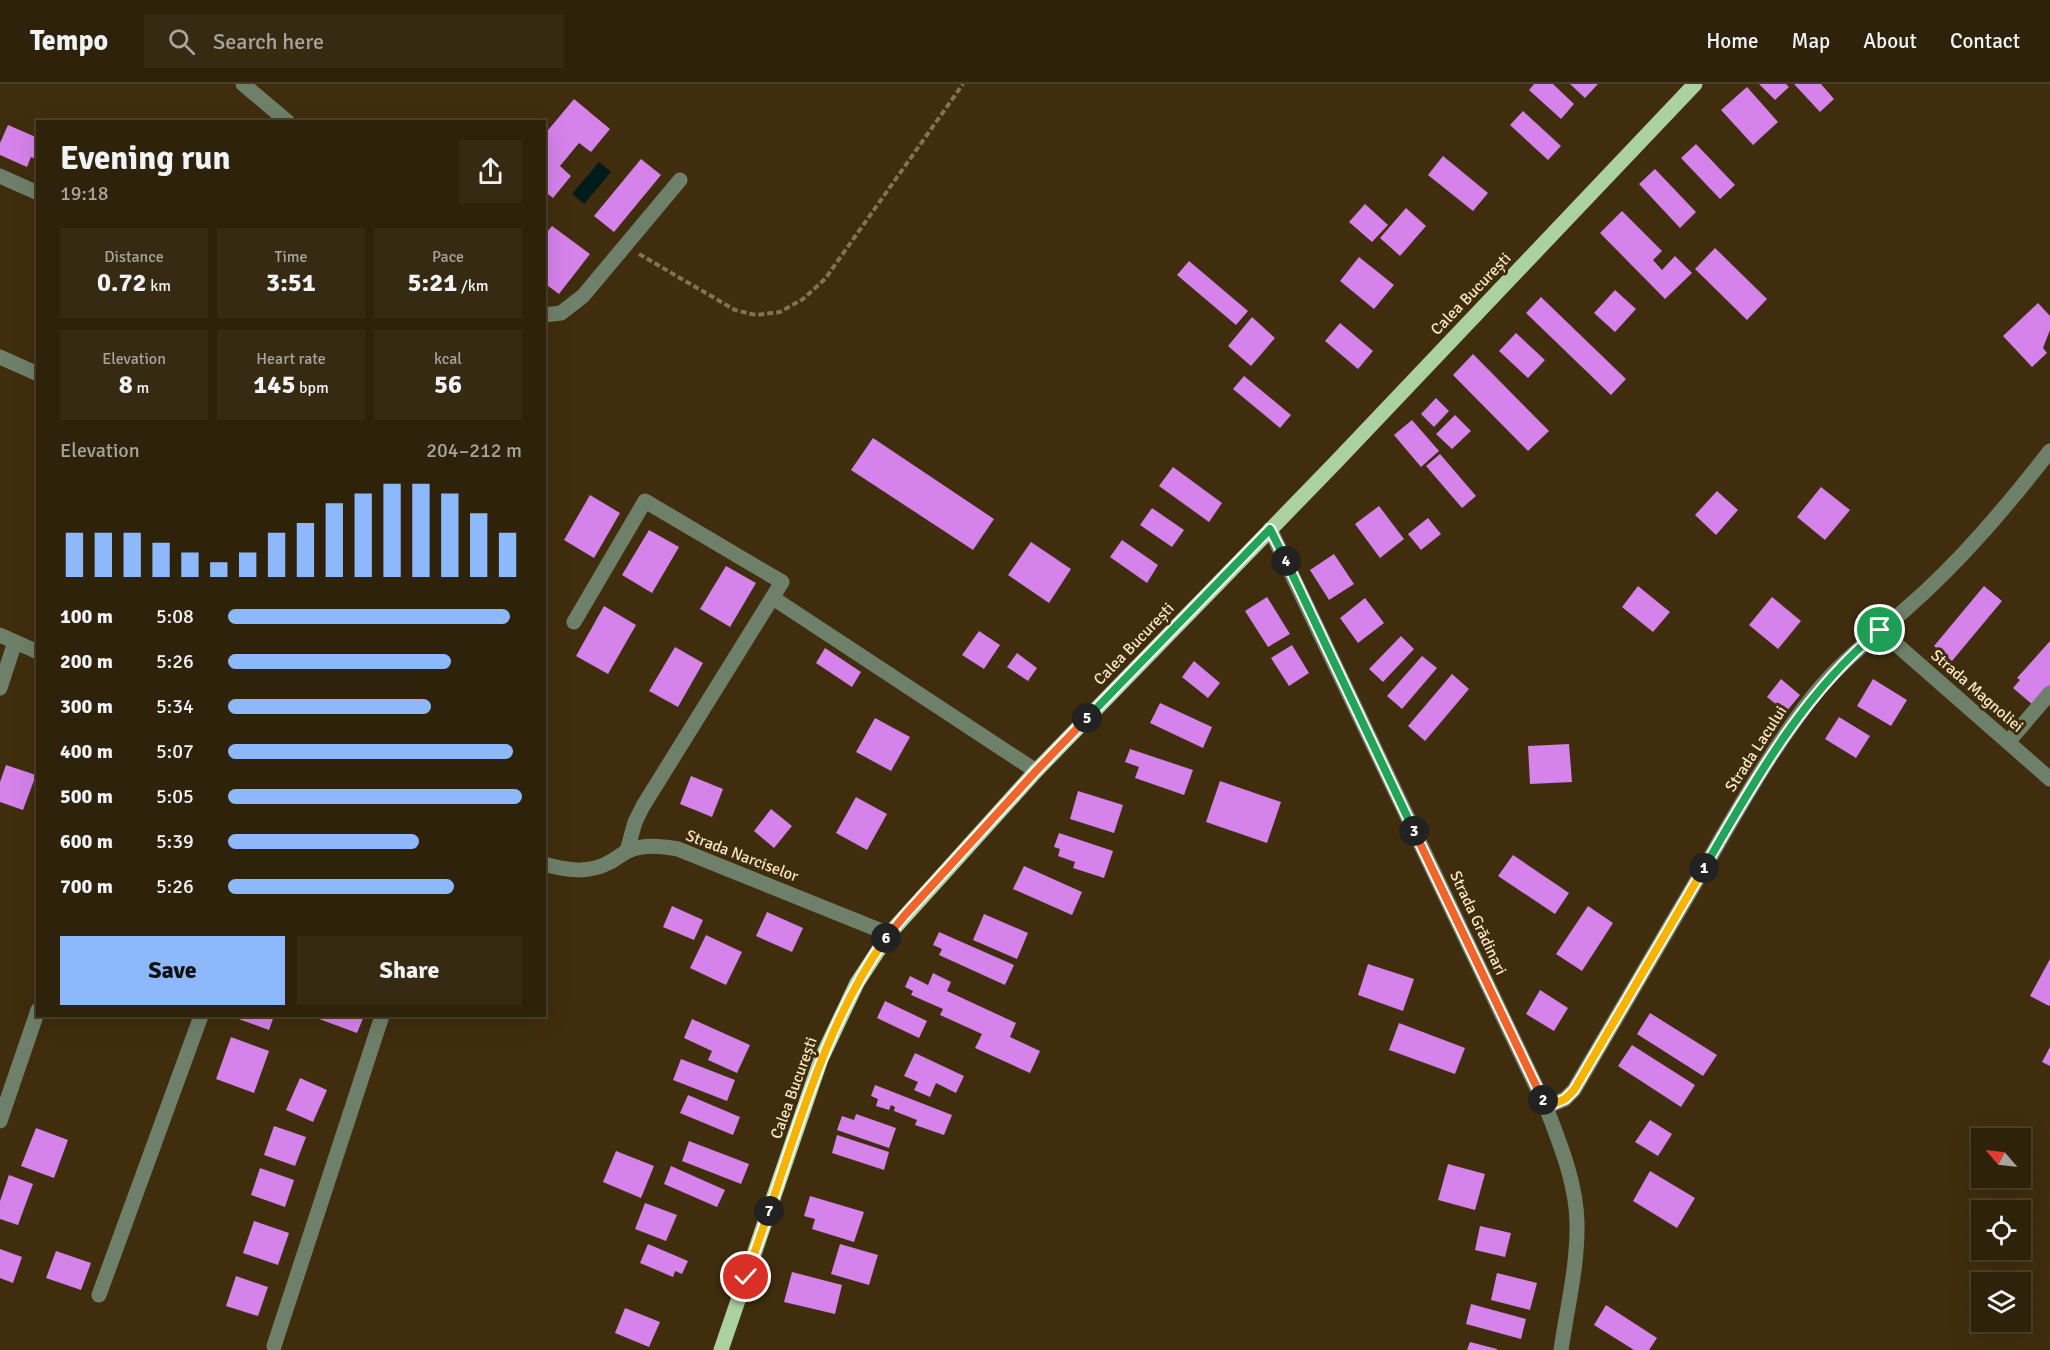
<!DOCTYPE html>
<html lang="en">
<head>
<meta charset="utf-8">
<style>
  :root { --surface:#2f220a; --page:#372a13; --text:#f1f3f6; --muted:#a7a49c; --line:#4a3f2b; --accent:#8db9fc }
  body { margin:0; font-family:Signika,sans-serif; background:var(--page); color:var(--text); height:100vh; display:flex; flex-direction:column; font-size:22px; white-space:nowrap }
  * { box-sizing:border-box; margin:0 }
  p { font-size:20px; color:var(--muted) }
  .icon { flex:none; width:33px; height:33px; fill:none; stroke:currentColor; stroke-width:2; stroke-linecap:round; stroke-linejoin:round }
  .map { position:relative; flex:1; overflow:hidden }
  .sheet { position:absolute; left:36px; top:36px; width:510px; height:897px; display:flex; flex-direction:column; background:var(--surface); border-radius:0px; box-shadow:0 6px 24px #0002,0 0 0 2px var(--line) }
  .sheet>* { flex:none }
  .needle { width:39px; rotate:298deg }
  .buttons { position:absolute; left:1971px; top:1044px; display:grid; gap:12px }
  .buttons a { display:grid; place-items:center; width:60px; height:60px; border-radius:0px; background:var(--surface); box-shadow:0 6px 24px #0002,0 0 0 2px var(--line); font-size:30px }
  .pin { position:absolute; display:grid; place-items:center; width:51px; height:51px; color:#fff; margin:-26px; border:3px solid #fff; border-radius:50%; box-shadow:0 2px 6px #0007 }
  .km { position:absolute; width:30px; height:30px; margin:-15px; border-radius:50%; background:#222; color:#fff; font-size:16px; line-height:30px; text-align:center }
  .round { display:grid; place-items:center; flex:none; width:63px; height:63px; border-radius:0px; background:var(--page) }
  .headline { display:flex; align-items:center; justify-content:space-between; height:102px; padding:0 24px }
  h1 { font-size:33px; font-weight:800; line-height:45px }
  .metrics { display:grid; grid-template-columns:repeat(3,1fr); gap:9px; height:102px; padding:6px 24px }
  .metrics div { display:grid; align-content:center; border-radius:0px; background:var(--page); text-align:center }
  .metrics b { font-size:26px; font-weight:800 }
  .metrics small { font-size:16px; font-weight:400 }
  .metrics p { font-size:16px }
  .chart { height:168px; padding:12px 24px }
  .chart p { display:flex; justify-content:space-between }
  .chart svg { width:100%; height:108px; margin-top:6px; stroke:var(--accent); stroke-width:6 }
  .button { display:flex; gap:12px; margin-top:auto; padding:12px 24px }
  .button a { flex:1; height:69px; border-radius:0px; background:var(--accent); color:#111; font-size:24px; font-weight:800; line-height:69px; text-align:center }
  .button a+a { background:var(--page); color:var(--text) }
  ul { padding:0 24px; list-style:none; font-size:20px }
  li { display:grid; grid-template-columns:96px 72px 1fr; align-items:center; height:45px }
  li i { height:15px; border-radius:8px; background:var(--accent) }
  header { display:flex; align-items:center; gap:36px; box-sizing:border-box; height:84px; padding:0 30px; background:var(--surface); border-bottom:2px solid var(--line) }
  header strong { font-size:28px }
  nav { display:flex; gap:33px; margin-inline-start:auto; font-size:21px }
  .search { width:420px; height:54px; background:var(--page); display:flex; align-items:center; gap:15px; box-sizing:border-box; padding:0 21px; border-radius:0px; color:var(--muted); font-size:22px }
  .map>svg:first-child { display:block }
</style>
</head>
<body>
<header>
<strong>Tempo</strong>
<div class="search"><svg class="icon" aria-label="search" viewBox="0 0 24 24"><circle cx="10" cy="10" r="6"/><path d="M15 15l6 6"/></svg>Search here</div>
<nav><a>Home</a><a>Map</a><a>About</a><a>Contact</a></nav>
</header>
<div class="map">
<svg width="2050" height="1266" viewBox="0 0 2050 1266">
  <rect width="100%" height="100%" fill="#3f2d0d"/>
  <!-- water -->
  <path fill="#001b1c" d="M599 78 611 88 584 120 572 110Z"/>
  <!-- building -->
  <path fill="#d582ea" d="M1534 0H1553L1574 20 1561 35 1529 6Z
    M1570 0H1598L1585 14Z
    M1759 0H1786L1789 3 1775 16Z
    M1794 0H1821L1834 15 1820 28Z
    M1747 3 1778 38 1753 61 1721 26Z
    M574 15 610 45 591 68 579 59 560 82 571 92 553 114 544 107V51Z
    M1523 27 1561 62 1548 76 1510 41Z
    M8 41 38 54V76L31 73 27 83 0 71V59Z
    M1696 60 1735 101 1720 115 1681 74Z
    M1443 72 1488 109 1473 127 1428 91Z
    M641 75 661 91 614 148 594 132Z
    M1655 85 1696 128 1680 144 1639 100Z
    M1365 120 1388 141 1372 158 1349 138Z
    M1406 124 1426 142 1400 172 1380 154Z
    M1622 127 1662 167 1653 176 1662 186 1675 172 1692 189 1665 215 1600 149Z
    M552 142 590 170 559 210 544 199V152Z
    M1715 164 1767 215 1747 236 1695 185Z
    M1359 173 1394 201 1374 225 1340 197Z
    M1189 177 1248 227 1236 241 1177 191Z
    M1615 206 1636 225 1615 248 1594 229Z
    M1541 213 1626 295 1611 311 1526 229Z
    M2038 219 2050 232V246L2043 264 2047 269 2032 283 2003 252Z
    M1252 233 1275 254 1251 282 1228 262Z
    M1340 239 1373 267 1358 285 1325 257Z
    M1516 249 1545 276 1528 294 1499 267Z
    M1473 270 1549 347 1528 367 1453 291Z
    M1244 292 1291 331 1280 344 1233 305Z
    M1436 314 1449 327 1434 343 1421 330Z
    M1455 331 1471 347 1452 365 1436 350Z
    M1412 336 1439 367 1421 383 1394 351Z
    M873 354 994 435 973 466 851 386Z
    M1440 370 1476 412 1462 424 1426 382Z
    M1173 383 1222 419 1209 438 1159 402Z
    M1821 403 1850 426 1825 456 1797 433Z
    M1717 407 1738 426 1716 451 1695 431Z
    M590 411 620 429 594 474 564 456Z
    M1379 422 1404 455 1380 474 1355 440Z
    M1152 424 1184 446 1172 463 1140 441Z
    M1428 434 1441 450 1421 466 1408 450Z
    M649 446 679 463 652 509 622 491Z
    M1122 456 1158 481 1147 499 1110 473Z
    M1031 458 1071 485 1049 519 1008 491Z
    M1334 470 1354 500 1329 516 1310 486Z
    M726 482 756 499 730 543 700 525Z
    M1638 502 1670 528 1653 548 1622 523Z
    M1984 502 2002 517 1952 577 1934 562Z
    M1267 513 1290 550 1268 563 1245 527Z
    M1772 513 1801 537 1778 565 1749 541Z
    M1365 514 1384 539 1358 559 1340 534Z
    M604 522 636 541 608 590 576 572Z
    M979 547 1000 561 984 585 962 571Z
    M1401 552 1414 565 1383 598 1369 585Z
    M2050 557V602L2033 621 2013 604 2020 596 2017 594Z
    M1292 561 1309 589 1289 602 1271 574Z
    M675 563 703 579 678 623 649 607Z
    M825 564 861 588 852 603 816 579Z
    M1017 569 1037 584 1028 597 1007 583Z
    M1422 572 1437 584 1402 625 1387 612Z
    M1194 577 1220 599 1208 614 1182 593Z
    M1452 590 1469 605 1425 657 1408 642Z
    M1781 595 1800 611 1786 628 1767 613Z
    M1873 595 1907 616 1891 642 1857 622Z
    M1160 619 1212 643 1203 664 1150 639Z
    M1839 633 1870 652 1856 674 1825 655Z
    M875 634 910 653 891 687 856 668Z
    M1569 660 1572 698 1530 700 1528 662Z
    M1130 665 1193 686 1184 711 1135 694 1139 683 1125 678Z
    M6 681 36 691 23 726 0 718V698Z
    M691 692 723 705 712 733 680 720Z
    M1220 697 1281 718 1267 759 1206 738Z
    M1078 707 1123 721 1114 749 1070 735Z
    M856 713 887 730 867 766 836 749Z
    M771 725 792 742 774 764 754 747Z
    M1059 749 1113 767 1104 794 1073 784 1075 778 1058 772 1060 765 1054 763Z
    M1513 771 1569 809 1555 830 1498 792Z
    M1024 782 1082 808 1072 831 1013 805Z
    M672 822 703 836 694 856 663 843Z
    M1588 822 1613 839 1582 887 1556 870Z
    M767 828 803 844 792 868 756 852Z
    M984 830 1028 849 1017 875 973 856Z
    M939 848 1014 881 1005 901 939 871 942 865 933 861Z
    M706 851 742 868 726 901 690 884Z
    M2050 875V920L2049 922 2030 912Z
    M1368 880 1414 895 1403 927 1358 911Z
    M933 889 951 898 947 907 1016 939 1010 953 1040 967 1030 989 975 964 982 950 940 931 943 925 911 911 913 907 905 903 910 892 928 901Z
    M1540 906 1568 924 1554 947 1526 930Z
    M885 917 927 937 919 954 877 934Z
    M1650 929 1717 971 1703 992 1637 950Z
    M233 932H274L269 946 233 933Z
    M311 932H364L357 949Z
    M692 935 750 961 737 989 708 976 712 967 684 954Z
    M1399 939 1465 964 1455 990 1389 966Z
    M231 953 269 967 254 1009 216 995Z
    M1632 961 1695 1001 1681 1023 1618 982Z
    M2050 963V982L2042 978Z
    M915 969 964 992 956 1009 936 999 930 1013 914 1006 918 998 904 992Z
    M681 975 735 996 727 1017 673 996Z
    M300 994 327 1006 313 1038 286 1026Z
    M875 1001 952 1031 944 1051 915 1041 917 1036 894 1027 895 1023 891 1021 889 1026 876 1022 878 1015 871 1012Z
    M688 1011 740 1033 733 1051 680 1029Z
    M856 1030 896 1044 889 1064 837 1046 842 1032 854 1036Z
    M1650 1036 1672 1050 1658 1072 1635 1058Z
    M274 1042 306 1053 295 1082 264 1071Z
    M36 1044 68 1056 54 1094 21 1082Z
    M837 1051 889 1068 884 1086 832 1069Z
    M689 1057 749 1080 741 1100 682 1077Z
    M616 1067 654 1082 641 1114 603 1098Z
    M1448 1080 1485 1090 1475 1126 1438 1116Z
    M671 1082 725 1106 717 1123 664 1100Z
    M260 1084 294 1096 285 1123 251 1111Z
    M1650 1087 1695 1114 1677 1144 1633 1117Z
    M9 1091 33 1100 18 1141 0 1135V1117Z
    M810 1112 864 1128 854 1158 812 1145 815 1135 804 1132Z
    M645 1119 677 1131 666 1157 635 1145Z
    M254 1137 289 1149 278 1181 243 1169Z
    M1480 1142 1511 1149 1505 1173 1475 1166Z
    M648 1160 688 1177 682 1190 675 1187 673 1193 640 1179Z
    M840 1160 878 1171 869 1201 831 1190Z
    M0 1165 22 1173 13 1199 0 1194Z
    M56 1167 91 1179 81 1206 46 1194Z
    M792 1188 842 1201 835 1230 784 1218Z
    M1497 1189 1537 1199 1530 1226 1491 1216Z
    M236 1192 268 1203 258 1232 226 1222Z
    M1471 1220 1526 1235 1521 1255 1466 1240Z
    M1606 1221 1657 1254 1649 1266H1634L1594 1241Z
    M625 1224 660 1238 649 1263 615 1249Z
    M1470 1258 1497 1265V1266H1467Z"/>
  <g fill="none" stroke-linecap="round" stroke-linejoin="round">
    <!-- path -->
    <path stroke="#837152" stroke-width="4" stroke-dasharray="6 3" stroke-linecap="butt" d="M639 170 735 226 756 231 780 228 803 215 825 195 963 0"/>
    <!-- minor -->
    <path stroke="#6f806a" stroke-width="15" d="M243 0 288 38
      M0 92 38 109
      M544 231 561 229 583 212 680 96
      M0 273 38 290
      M1270 445 1546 1023C1560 1060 1576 1098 1577 1138 1578 1181 1567 1224 1561 1266
      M773 514 1036 687
      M574 538 645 417 782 498 643 722 635 738 627 767
      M1880 546 2050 695
      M0 551 38 568
      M0 604 15 558
      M2008 658 2050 609
      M544 780C565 786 588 790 608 779 615 776 621 770 628 767 644 760 661 762 678 765L889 850
      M1546 1023 1565 1015 1574 1006C1616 934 1658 863 1700 791 1736 729 1770 667 1814 611 1842 576 1874 553 1907 524 1961 477 2006 423 2050 367
      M0 1037 38 926
      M99 1211 201 932
      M274 1262 382 932"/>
    <!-- major -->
    <path stroke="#abd0a1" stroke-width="15" d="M721 1266 821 975 857 899 889 850 1036 687 1336 378 1695 0"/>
  </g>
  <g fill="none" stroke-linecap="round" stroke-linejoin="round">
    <!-- split-1 casing -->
    <g stroke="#fff" stroke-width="12">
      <path id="split-1" d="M1704 784C1754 698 1802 610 1880 546"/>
    </g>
    <!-- split-2 casing -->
    <g stroke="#fff" stroke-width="12">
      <path id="split-2" d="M1543 1016 1546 1023 1565 1015 1574 1006 1704 784"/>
    </g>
    <!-- split-3 casing -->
    <g stroke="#fff" stroke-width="12">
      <path id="split-3" d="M1414 747 1543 1016"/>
    </g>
    <!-- split-4 casing -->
    <g stroke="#fff" stroke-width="12">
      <path id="split-4" d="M1286 477 1414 747"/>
    </g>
    <!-- split-5 casing -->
    <g stroke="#fff" stroke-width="12">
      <path id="split-5" d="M1087 634 1270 445 1286 477"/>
    </g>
    <!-- split-6 casing -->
    <g stroke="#fff" stroke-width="12">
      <path id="split-6" d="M886 854 905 831 1036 687 1087 634"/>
    </g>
    <!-- split-7 casing -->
    <g stroke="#fff" stroke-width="12">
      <path id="split-7" d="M769 1127C801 1034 828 935 886 854"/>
    </g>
    <!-- split-8 casing -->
    <g stroke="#fff" stroke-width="12">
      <path id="split-8" d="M746 1193 769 1127"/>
    </g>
    <!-- split-1 -->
    <use href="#split-1" stroke="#22a559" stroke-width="8"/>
    <!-- split-2 -->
    <use href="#split-2" stroke="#f5b400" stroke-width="8"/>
    <!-- split-3 -->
    <use href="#split-3" stroke="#f0652b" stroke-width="8"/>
    <!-- split-4 -->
    <use href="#split-4" stroke="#22a559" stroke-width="8"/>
    <!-- split-5 -->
    <use href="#split-5" stroke="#22a559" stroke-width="8"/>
    <!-- split-6 -->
    <use href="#split-6" stroke="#f0652b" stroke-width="8"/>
    <!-- split-7 -->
    <use href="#split-7" stroke="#f5b400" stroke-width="8"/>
    <!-- split-8 -->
    <use href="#split-8" stroke="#f5b400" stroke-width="8"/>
  </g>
  <g text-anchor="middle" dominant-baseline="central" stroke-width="6" stroke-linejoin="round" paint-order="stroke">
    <!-- street labels -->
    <g font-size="16" fill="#f8e5c7" stroke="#3f2d0d">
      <text transform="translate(1471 210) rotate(-46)">Calea București</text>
      <text transform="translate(1134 560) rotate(-46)">Calea București</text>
      <text transform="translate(1977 607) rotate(41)">Strada Magnoliei</text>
      <text transform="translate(1756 665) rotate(-57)">Strada Lacului</text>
      <text transform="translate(742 772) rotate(21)">Strada Narciselor</text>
      <text transform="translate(1478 839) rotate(65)">Strada Grădinari</text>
      <text transform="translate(794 1004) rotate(-70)">Calea București</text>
    </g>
  </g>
</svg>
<div class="buttons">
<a><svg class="needle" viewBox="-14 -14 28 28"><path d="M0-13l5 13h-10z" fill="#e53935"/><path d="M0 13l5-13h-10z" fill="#a7a49c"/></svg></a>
<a><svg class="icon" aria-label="locate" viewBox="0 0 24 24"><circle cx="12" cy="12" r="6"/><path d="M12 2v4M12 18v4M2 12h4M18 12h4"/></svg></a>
<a><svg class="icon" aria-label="layers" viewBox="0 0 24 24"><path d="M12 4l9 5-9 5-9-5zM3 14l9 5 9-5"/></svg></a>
</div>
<div class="pin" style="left:1880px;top:546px;background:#1e9e55"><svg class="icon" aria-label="arrive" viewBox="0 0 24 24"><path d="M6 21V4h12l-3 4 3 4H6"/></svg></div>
<div class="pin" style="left:746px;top:1193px;background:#d93025"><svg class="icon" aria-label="check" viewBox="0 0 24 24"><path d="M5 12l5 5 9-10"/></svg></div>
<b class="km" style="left:1704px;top:784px">1</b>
<b class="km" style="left:1543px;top:1016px">2</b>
<b class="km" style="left:1414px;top:747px">3</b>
<b class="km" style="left:1286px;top:477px">4</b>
<b class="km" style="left:1087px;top:634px">5</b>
<b class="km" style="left:886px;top:854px">6</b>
<b class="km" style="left:769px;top:1127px">7</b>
<section class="sheet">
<div class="headline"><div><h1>Evening run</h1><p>19:18</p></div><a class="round"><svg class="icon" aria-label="share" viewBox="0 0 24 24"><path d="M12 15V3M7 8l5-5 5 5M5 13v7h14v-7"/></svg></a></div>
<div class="metrics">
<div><p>Distance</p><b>0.72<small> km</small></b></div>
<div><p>Time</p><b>3:51</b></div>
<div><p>Pace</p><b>5:21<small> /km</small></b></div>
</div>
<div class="metrics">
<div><p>Elevation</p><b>8<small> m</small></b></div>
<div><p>Heart rate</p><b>145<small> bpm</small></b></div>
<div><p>kcal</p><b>56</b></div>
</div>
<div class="chart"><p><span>Elevation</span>204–212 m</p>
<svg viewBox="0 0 160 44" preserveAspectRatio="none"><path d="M5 44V26M15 44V26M25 44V26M35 44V30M45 44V34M55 44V38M65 44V34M75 44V26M85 44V22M95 44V14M105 44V10M115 44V6M125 44V6M135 44V10M145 44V18M155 44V26"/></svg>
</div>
<ul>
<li><b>100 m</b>5:08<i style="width:96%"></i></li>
<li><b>200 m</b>5:26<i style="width:76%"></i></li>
<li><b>300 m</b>5:34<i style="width:69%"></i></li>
<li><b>400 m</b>5:07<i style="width:97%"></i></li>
<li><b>500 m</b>5:05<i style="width:100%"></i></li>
<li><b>600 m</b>5:39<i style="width:65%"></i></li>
<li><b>700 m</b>5:26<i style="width:77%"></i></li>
</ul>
<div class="button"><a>Save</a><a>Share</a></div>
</section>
</div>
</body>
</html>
